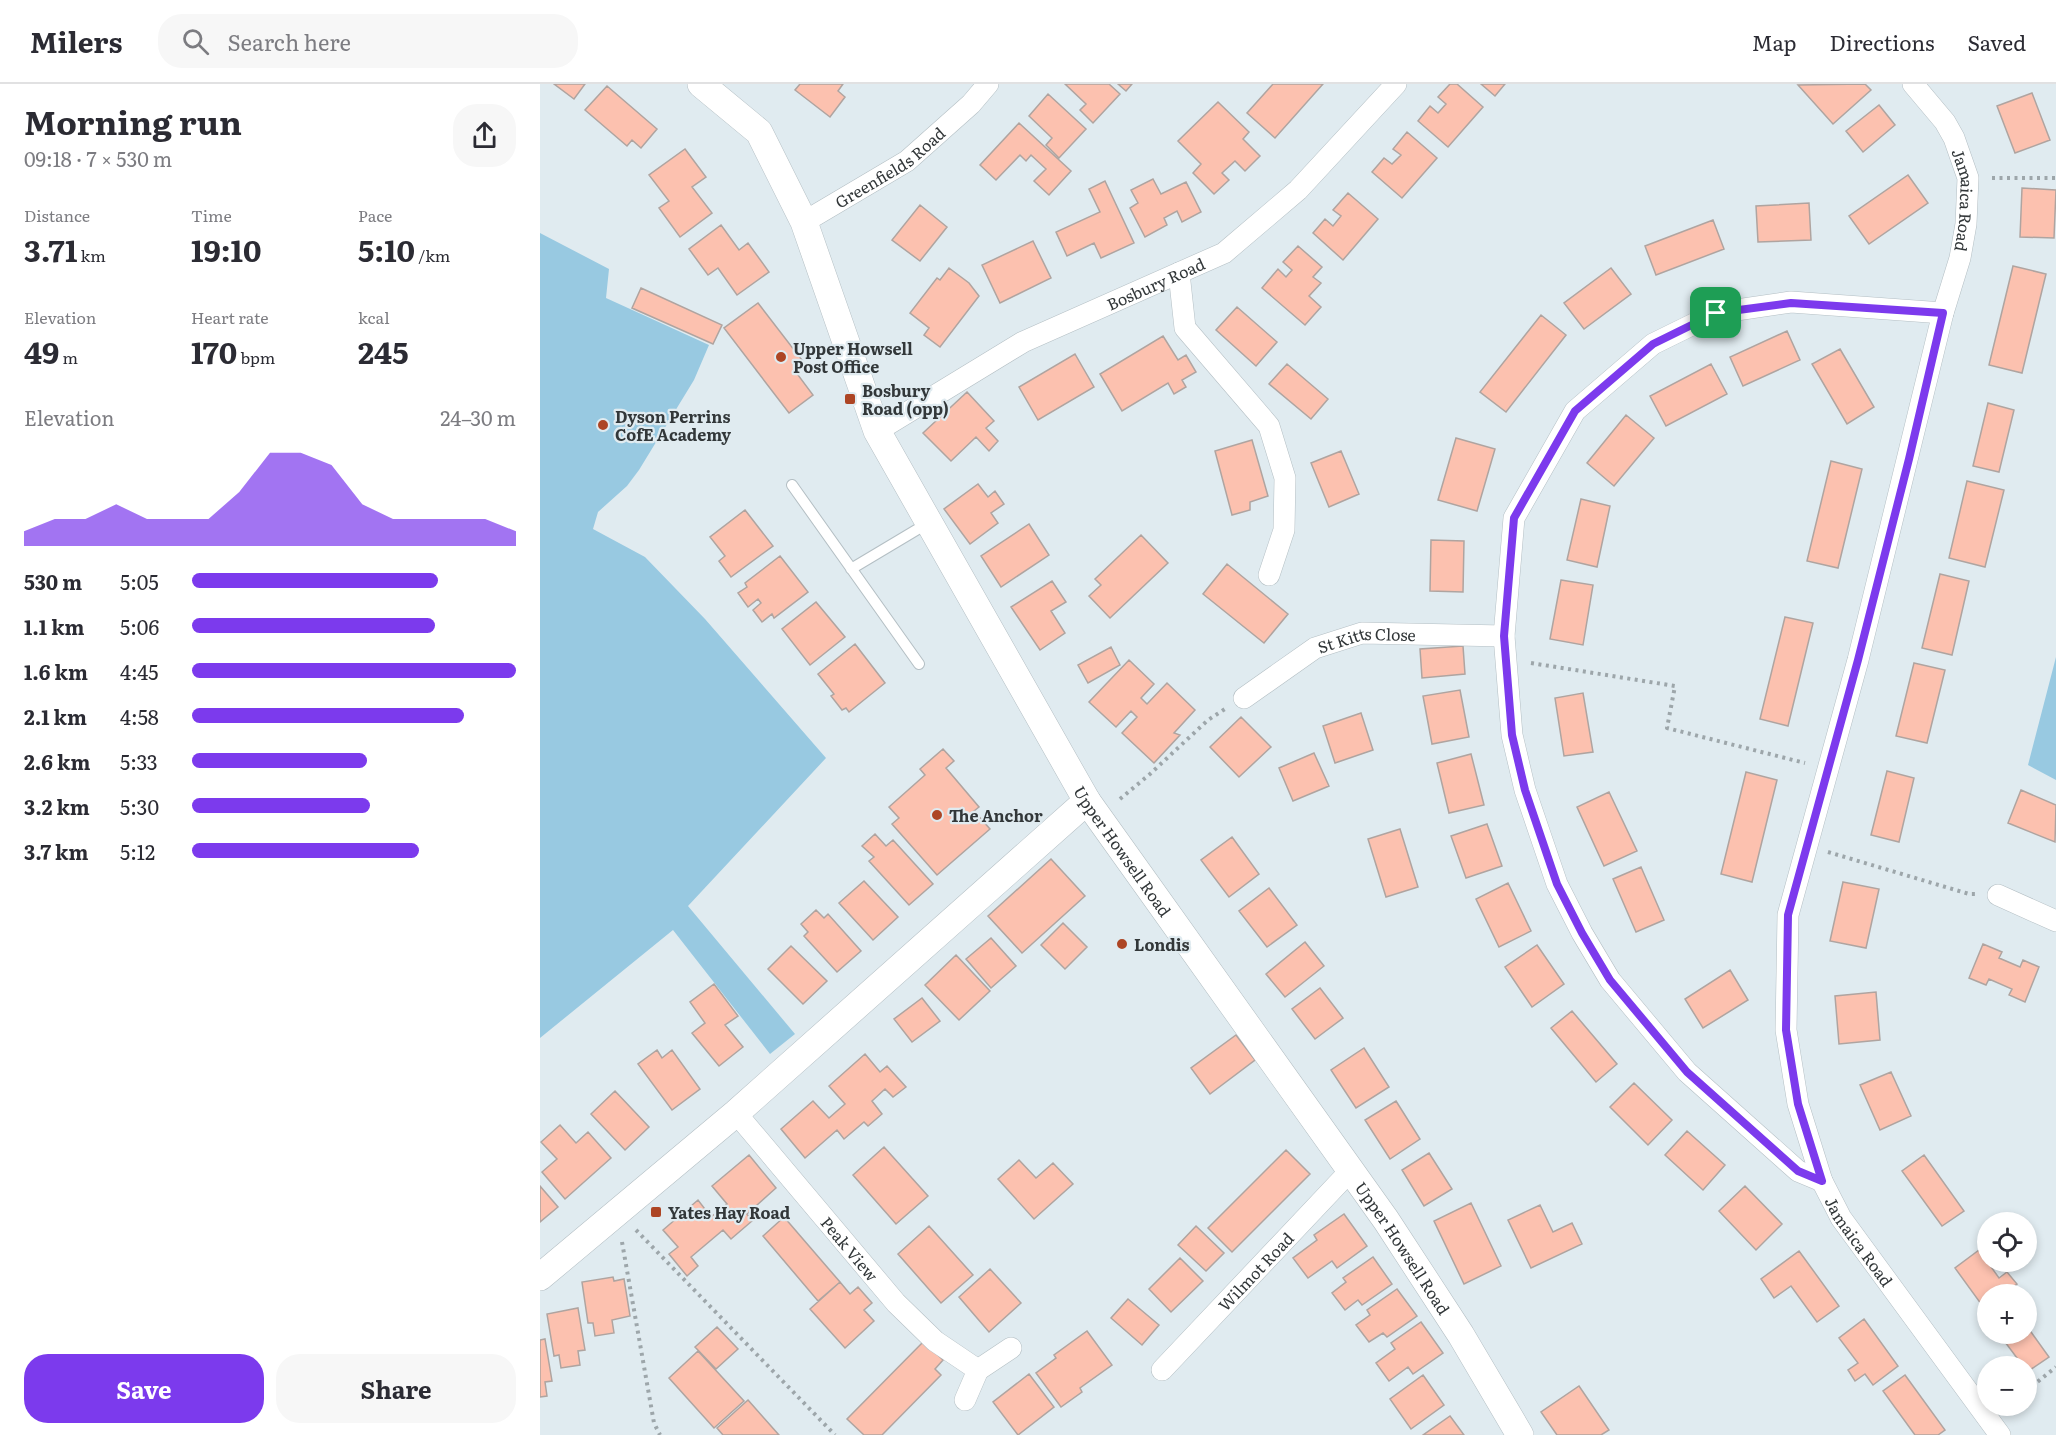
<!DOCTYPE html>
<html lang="en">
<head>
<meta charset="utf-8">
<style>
  :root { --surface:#fff; --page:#f7f7f7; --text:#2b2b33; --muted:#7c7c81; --line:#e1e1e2; --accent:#7c3aed }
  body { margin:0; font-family:Literata,serif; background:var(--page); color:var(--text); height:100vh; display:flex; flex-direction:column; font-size:22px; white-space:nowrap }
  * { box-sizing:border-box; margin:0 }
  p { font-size:20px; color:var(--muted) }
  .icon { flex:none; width:33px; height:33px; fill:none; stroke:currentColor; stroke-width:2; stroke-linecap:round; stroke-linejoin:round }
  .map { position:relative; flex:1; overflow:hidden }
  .details { display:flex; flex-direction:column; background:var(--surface); width:540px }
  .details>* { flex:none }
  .fabs { position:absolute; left:1437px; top:1128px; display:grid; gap:12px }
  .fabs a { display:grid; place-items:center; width:60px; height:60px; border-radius:50%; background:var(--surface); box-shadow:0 3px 9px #0003; font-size:30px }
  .pin { position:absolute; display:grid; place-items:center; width:51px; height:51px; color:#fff; margin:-26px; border-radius:12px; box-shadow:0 3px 9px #0006 }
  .round { display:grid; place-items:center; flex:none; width:63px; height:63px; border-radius:24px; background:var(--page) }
  .overview { display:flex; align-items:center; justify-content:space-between; height:102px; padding:0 24px }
  h1 { font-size:33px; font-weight:700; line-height:45px }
  .stats { display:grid; grid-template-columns:repeat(3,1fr); gap:9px; height:102px; padding:6px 24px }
  .stats div { display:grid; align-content:center }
  .stats b { font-size:30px; font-weight:700 }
  .stats small { font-size:16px; font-weight:400 }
  .stats p { font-size:16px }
  .chart { height:168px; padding:12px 24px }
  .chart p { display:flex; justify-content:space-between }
  .chart svg { width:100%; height:108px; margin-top:6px; fill:var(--accent); opacity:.7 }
  .action { display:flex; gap:12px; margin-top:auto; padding:12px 24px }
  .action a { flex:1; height:69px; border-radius:24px; background:var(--accent); color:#fff; font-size:24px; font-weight:700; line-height:69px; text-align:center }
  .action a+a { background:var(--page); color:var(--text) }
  ul { padding:0 24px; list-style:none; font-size:20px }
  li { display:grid; grid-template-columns:96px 72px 1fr; align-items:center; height:45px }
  li i { height:15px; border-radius:8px; background:var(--accent) }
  header { display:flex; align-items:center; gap:36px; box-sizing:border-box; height:84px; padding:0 30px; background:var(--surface); border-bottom:2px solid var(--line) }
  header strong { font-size:28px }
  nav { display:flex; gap:33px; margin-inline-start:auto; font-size:21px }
  .search { width:420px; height:54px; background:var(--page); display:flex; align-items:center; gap:15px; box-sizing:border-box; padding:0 21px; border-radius:24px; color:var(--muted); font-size:22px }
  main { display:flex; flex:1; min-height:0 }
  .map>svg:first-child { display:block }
</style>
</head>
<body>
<header>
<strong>Milers</strong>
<div class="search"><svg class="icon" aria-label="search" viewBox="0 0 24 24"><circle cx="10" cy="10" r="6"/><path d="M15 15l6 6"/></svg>Search here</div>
<nav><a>Map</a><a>Directions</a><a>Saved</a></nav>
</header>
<main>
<section class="details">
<div class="overview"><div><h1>Morning run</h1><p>09:18 · 7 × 530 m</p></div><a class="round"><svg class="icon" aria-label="share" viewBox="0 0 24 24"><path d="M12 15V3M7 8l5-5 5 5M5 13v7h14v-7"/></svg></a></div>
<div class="stats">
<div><p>Distance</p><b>3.71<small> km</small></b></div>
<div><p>Time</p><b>19:10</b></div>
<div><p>Pace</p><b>5:10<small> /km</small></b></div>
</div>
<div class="stats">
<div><p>Elevation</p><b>49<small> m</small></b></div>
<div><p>Heart rate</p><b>170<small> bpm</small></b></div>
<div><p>kcal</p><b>245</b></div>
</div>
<div class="chart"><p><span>Elevation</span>24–30 m</p>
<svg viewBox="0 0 160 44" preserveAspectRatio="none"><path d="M0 44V38L10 33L20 33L30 27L40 33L50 33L60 33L70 22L80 6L90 6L100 11L110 27L120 33L130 33L140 33L150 33L160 38V44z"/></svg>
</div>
<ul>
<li><b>530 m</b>5:05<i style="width:76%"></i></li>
<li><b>1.1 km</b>5:06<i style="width:75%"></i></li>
<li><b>1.6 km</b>4:45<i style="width:100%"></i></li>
<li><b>2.1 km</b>4:58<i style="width:84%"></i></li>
<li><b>2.6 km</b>5:33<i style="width:54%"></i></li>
<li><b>3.2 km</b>5:30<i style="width:55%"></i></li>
<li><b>3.7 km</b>5:12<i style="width:70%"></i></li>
</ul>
<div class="action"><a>Save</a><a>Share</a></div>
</section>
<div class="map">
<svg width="1516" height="1351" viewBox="0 0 1516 1351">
  <rect width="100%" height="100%" fill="#e0ebf0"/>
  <!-- green -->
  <path fill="#98c9e1" d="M0 149 69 185 66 214 169 261 154 296 99 386 87 402 58 428 53 445 105 473 165 535 286 674 148 822 255 950 230 970 133 846 0 954Z
    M1516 573V696L1488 681Z"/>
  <!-- building -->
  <path fill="#fcc1af" stroke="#afa4a0" stroke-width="1.5" d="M14 0H45L34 15Z
    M260 0H303L298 7 305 13 290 33 255 6Z
    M525 0H569L580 10 553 39 540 26 546 20Z
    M578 0H592L586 7Z
    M733 0H783L735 54 707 29Z
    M910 0H917L943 23 908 63 878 37 890 22 898 29 906 20 898 13Z
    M941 0H965L955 12Z
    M1325 0 1331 6 1293 40 1258 1Z
    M67 2 117 45 101 64 92 56 87 62 45 26Z
    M1492 9 1510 56 1475 69 1457 22Z
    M508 10 546 45 519 74 506 61 512 54 489 32Z
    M678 18 709 48 703 55 720 72 705 87 695 77 682 89 689 96 674 110 653 89 661 80 638 57Z
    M1339 21 1355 41 1323 68 1306 47Z
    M479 39 531 87 509 111 494 97 506 85 491 71 486 77 480 71 456 96 440 81Z
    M867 48 897 74 862 114 832 88 844 74 852 80 861 71 853 65Z
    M145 65 166 93 152 103 172 129 140 153 119 124 129 117 109 91Z
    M1368 91 1388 119 1329 160 1309 132Z
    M613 95 621 110 646 98 661 128 642 138 637 127 624 134 627 141 605 153 590 124 598 119 591 106Z
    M565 97 594 159 561 174 554 159 527 172 516 148 560 128 549 105Z
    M1482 104 1516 106 1514 154 1480 153Z
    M808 109 838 135 803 176 773 149 785 135 793 142 801 132 793 126Z
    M1269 119 1271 156 1218 158 1216 122Z
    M380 121 407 143 380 177 352 156Z
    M1173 136 1184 165 1116 191 1105 162Z
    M181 141 199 166 208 159 229 188 197 211 178 184 168 191 149 165Z
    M493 157 511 194 460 219 442 181Z
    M758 162 782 183 773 193 781 199 769 212 781 223 765 241 722 204 738 185 746 193 752 186 743 178Z
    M1473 182 1506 190 1482 289 1449 281Z
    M409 184 429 199 439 212 400 263 384 251 389 244 370 229 397 194 400 196Z
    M1071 184 1091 210 1044 245 1024 219Z
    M101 204 182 241 173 260 92 224Z
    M218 219 265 280 255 287 273 311 249 329 184 244Z
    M697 223 737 258 716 282 676 246Z
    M1001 231 1026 251 966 328 940 308Z
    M1247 247 1260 276 1203 302 1190 273Z
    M623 252 638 276 646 271 656 288 642 296 646 303 634 310 628 299 582 327 560 290Z
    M1300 265 1334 323 1307 340 1272 280Z
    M535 270 554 303 498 336 479 303Z
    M747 280 788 315 771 335 729 300Z
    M1171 280 1187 310 1126 342 1110 312Z
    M427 308 454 337 446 344 458 357 449 367 436 353 411 377 383 349Z
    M1448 319 1474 326 1459 388 1433 382Z
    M1086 331 1114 354 1074 402 1047 379Z
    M916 354 955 365 937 427 898 416Z
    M712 356 728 412 710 418V426L692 431 675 367Z
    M801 367 819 410 789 423 771 379Z
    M1291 377 1322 385 1298 484 1267 477Z
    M1427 397 1464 406 1445 483 1409 474Z
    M438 400 448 413 455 407 464 420 451 429 458 439 430 460 404 425Z
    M1041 415 1070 422 1057 483 1027 476Z
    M205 426 233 462 191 493 179 477 185 472 170 453Z
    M489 440 509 471 461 503 441 472Z
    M601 451 628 479 570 534 549 512 561 501 555 495Z
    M891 456 924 457 923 508 890 507Z
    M240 472 268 508 234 534 232 530 222 538 213 526 221 519 218 515 208 523 198 509 207 503 205 499Z
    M687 480 748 530 724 559 663 510Z
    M1400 490 1429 497 1412 571 1382 564Z
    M1021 496 1053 501 1043 561 1010 555Z
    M512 497 526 518 511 527 525 549 500 566 471 523Z
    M276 518 305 553 270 581 242 545Z
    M1245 533 1273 539 1248 642 1220 635Z
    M315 560 345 599 309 628 306 624 302 626 291 612 294 610 278 590Z
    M923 562 925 590 882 594 880 565Z
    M571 563 580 581 548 599 538 581Z
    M589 576 614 600 601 614 607 620 627 599 655 626 634 649 640 651 614 679 582 649 597 633 591 627 576 643 549 618Z
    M1374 579 1405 586 1387 659 1356 652Z
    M920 606 929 653 892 660 883 612Z
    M1043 609 1053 668 1024 672 1015 614Z
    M821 629 833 666 795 679 783 642Z
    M701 633 731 663 699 693 670 663Z
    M403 665 414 677 406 684 439 723 434 727 450 745 397 791 352 740 359 734 349 723 385 691 380 685Z
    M774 669 789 702 753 717 739 684Z
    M931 670 944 721 909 729 897 679Z
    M1347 687 1374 694 1359 758 1331 751Z
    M1206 688 1237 696 1212 798 1181 790Z
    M1481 706 1516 721 1515 758 1468 739Z
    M1069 708 1097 767 1064 782 1037 723Z
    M947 740 962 782 926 794 911 752Z
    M860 745 878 803 846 813 828 755Z
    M335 750 346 762 353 756 393 800 369 821 329 777 334 773 322 762Z
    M692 753 719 790 689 813 661 776Z
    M511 775 545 812 482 869 448 832Z
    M1101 783 1124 836 1096 848 1073 795Z
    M324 797 358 833 333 856 299 819Z
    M1303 798 1339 805 1326 864 1290 857Z
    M968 799 991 847 959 863 936 815Z
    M729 804 757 841 727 863 699 827Z
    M276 826 284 834 288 830 321 867 297 888 264 852 268 848 261 840Z
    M523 839 547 863 525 885 501 861Z
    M451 854 476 882 451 904 426 875Z
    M765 858 784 882 745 913 726 890Z
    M1443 860 1462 868 1459 874 1480 883 1483 876 1499 883 1485 918 1469 911 1472 905 1449 895 1446 901 1429 894Z
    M997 861 1024 900 992 923 965 883Z
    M251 862 287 897 263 920 228 885Z
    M416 871 450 907 419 936 385 901Z
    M1190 886 1208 916 1163 944 1145 915Z
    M174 900 198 932 185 941 203 963 179 982 152 949 165 939 150 918Z
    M780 904 803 934 775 955 752 925Z
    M1336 908 1340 956 1299 960 1295 912Z
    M382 914 400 937 372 958 354 935Z
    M1032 927 1077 980 1056 998 1011 944Z
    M696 951 715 976 670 1010 651 984Z
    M824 964 849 1003 816 1024 791 986Z
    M117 966 122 974 132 966 160 1005 132 1026 98 980Z
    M325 970 340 988 347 982 366 1003 353 1013 345 1005 332 1017 342 1030 328 1042 324 1038 304 1055 297 1046 265 1074 241 1045 273 1017 289 1034 305 1020 289 1002Z
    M1351 988 1371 1032 1340 1046 1320 1001Z
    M1094 999 1132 1036 1108 1061 1070 1023Z
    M75 1007 109 1043 85 1066 51 1030Z
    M856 1017 880 1055 850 1075 825 1036Z
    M20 1041 36 1059 48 1048 71 1074 25 1115 2 1088 17 1075 1 1058Z
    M1147 1047 1185 1081 1163 1106 1125 1071Z
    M344 1063 388 1112 356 1140 313 1091Z
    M746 1066 770 1090 692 1168 668 1144Z
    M889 1069 912 1105 884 1122 862 1086Z
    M209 1071 236 1104 207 1130 212 1137 191 1155 183 1146 151 1173 158 1182 147 1192 129 1170 138 1163 123 1146 158 1116 171 1133 187 1120 172 1102Z
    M1384 1071 1424 1127 1402 1142 1362 1087Z
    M479 1076 496 1094 513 1079 533 1100 494 1135 458 1095Z
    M0 1102 18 1123 0 1138Z
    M1205 1102 1242 1140 1216 1166 1179 1127Z
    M931 1119 961 1182 924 1200 894 1137Z
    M1000 1121 1013 1148 1032 1139 1042 1160 991 1184 968 1136Z
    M804 1130 827 1162 797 1184 792 1177 768 1194 753 1174 777 1156 774 1151Z
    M244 1133 300 1198 278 1217 223 1152Z
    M389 1142 433 1191 401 1219 358 1170Z
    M656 1142 684 1169 666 1187 638 1161Z
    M1439 1166 1459 1194 1467 1188 1477 1200 1463 1210H1448V1221L1444 1224 1415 1184Z
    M1259 1167 1299 1222 1277 1238 1251 1202 1234 1214 1221 1195Z
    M833 1173 852 1200 822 1221 818 1216 805 1226 792 1209 806 1198 803 1194Z
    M640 1174 663 1197 631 1228 609 1205Z
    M450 1185 481 1219 449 1248 419 1213Z
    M73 1193 74 1197 84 1195 90 1232 72 1236 74 1249 55 1252 53 1239H48L42 1198Z
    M300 1198 310 1210 318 1203 332 1219 324 1226 334 1237 305 1264 270 1225Z
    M857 1205 877 1232 847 1253 843 1249 829 1258 816 1241 830 1231 827 1226Z
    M588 1215 619 1241 602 1261 571 1234Z
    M38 1224 45 1266 38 1267 40 1281 21 1284 19 1271 14 1272 7 1230Z
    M1324 1235 1358 1282 1333 1301 1325 1290 1315 1297 1308 1286 1318 1279 1299 1254Z
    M881 1238 903 1269 873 1290 868 1283 849 1297 836 1279 855 1265 851 1259Z
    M1486 1241 1509 1273 1487 1288 1486 1282H1483L1459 1250H1486Z
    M177 1243 198 1265 176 1285 155 1263Z
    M547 1247 572 1281 540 1304 542 1308 521 1323 496 1289 516 1274 514 1271Z
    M5 1255 12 1297 5 1298 7 1312 0 1313V1256Z
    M384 1257 403 1276 395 1285 401 1291 342 1351H324L307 1335Z
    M158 1267 204 1317 174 1344 129 1294Z
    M489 1290 514 1323 478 1351 453 1318Z
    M883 1291 904 1321 871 1345 850 1315Z
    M1365 1291 1405 1346 1398 1351H1375L1343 1307Z
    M1039 1302 1069 1346 1061 1351H1017L1001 1328Z
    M208 1316 239 1351H183L177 1344Z
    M910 1332 924 1351H883Z"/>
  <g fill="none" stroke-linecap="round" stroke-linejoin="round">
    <!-- service casing -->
    <g stroke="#b4bfc4" stroke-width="12">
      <path id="service" d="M252 401 379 580
        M311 485 388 439"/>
    </g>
    <!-- minor casing -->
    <g stroke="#b4bfc4" stroke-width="22">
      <g id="minor">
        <path id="s1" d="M1373 0 1405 38 1414 54 1428 94 1426 140 1420 174 1403 229 1318 576 1248 831 1246 946 1258 1020 1282 1097 1301 1134 1460 1351"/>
        <path id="s2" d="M264 138 367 77 431 20 448 0"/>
        <path d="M639 189 645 244 729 342 745 394 744 446 729 491"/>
        <path id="s3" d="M337 347 483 258 684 169 758 106 856 0"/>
        <path id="s4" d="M704 614 775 564 822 549 964 552"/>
        <path d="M1458 811 1516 837"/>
        <path id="s5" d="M196 1029 356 1219 395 1257 438 1286 471 1264"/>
        <path d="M1282 1097 1258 1087 1147 988 1070 896 1042 849 1017 800 985 706 972 651 964 552 974 434 1035 327 1113 260 1176 229 1251 218 1403 229"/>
        <path id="s6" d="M622 1286 810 1087"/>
        <path d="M425 1316 438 1286"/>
      </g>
    </g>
    <!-- tertiary casing -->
    <g stroke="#b4bfc4" stroke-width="28">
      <g id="tertiary">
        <path id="s7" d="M161 0 219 48 264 138 337 347 547 717 846 1136 921 1251 980 1351"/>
        <path d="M0 1193 196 1029 547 717"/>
      </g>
    </g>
    <!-- path -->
    <path stroke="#9da6aa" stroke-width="4" stroke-dasharray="3 4.5" stroke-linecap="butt" d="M1452 94H1516
      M991 579 1135 602 1127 644 1265 679
      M580 715 610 690 668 636 685 625
      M1288 768 1429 810H1436
      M96 1146 295 1351
      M82 1158 114 1339 120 1351
      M1486 1307 1516 1283"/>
    <!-- service -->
    <use href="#service" stroke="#fff" stroke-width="10"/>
    <!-- minor -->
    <use href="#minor" stroke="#fff" stroke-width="21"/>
    <!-- tertiary -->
    <use href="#tertiary" stroke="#fff" stroke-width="27"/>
  </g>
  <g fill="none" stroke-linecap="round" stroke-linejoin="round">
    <!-- route casing -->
    <g stroke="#fff" stroke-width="12">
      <path id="route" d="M1251 219 1403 229 1369 375 1318 576 1248 831 1246 946 1258 1020 1282 1097 1258 1087 1147 988 1070 896 1042 849 1017 800 985 706 972 651 964 552 974 434 1035 327 1113 260 1176 229Z"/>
    </g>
    <!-- route -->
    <use href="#route" stroke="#7c3aed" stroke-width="8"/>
  </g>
  <!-- markers -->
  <g fill="#ad4524" stroke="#e0ebf0" stroke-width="2">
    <circle cx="241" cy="273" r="6"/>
    <rect x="304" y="309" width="12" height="12" rx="3"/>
    <circle cx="63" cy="341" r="6"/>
    <circle cx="397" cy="731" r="6"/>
    <circle cx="582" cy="860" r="6"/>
    <rect x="110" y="1122" width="12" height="12" rx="3"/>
  </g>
  <g text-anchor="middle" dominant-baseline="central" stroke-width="4.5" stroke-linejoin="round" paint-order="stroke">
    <!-- street labels -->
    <g font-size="16" fill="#323739" stroke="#e0ebf0">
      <text stroke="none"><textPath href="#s2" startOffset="102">Greenfields Road</textPath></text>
      <text stroke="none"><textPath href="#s1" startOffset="132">Jamaica Road</textPath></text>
      <text stroke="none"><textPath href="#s3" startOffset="316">Bosbury Road</textPath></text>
      <text stroke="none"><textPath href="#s4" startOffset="140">St Kitts Close</textPath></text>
      <text stroke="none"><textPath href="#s7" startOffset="884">Upper Howsell Road</textPath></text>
      <text stroke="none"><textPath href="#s1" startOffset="1212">Jamaica Road</textPath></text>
      <text stroke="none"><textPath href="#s7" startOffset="1370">Upper Howsell Road</textPath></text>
      <text stroke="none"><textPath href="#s5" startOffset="177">Peak View</textPath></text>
      <text stroke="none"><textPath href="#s6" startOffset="136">Wilmot Road</textPath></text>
    </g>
    <!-- poi labels -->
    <g font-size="16" font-weight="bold" fill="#323739" stroke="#e0ebf0" text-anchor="start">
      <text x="253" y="264">Upper Howsell<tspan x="253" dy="18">Post Office</tspan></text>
      <text x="322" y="306">Bosbury<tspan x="322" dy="18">Road (opp)</tspan></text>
      <text x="75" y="332">Dyson Perrins<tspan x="75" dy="18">CofE Academy</tspan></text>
      <text x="409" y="731">The Anchor</text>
      <text x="594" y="860">Londis</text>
      <text x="128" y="1128">Yates Hay Road</text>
    </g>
  </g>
</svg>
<div class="fabs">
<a><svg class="icon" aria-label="locate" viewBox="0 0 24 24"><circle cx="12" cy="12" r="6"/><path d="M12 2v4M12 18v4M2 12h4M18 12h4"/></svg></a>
<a>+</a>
<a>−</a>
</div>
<div class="pin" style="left:1176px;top:229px;background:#1e9e55"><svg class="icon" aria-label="arrive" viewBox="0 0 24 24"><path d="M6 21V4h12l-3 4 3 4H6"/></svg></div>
</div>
</main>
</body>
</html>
